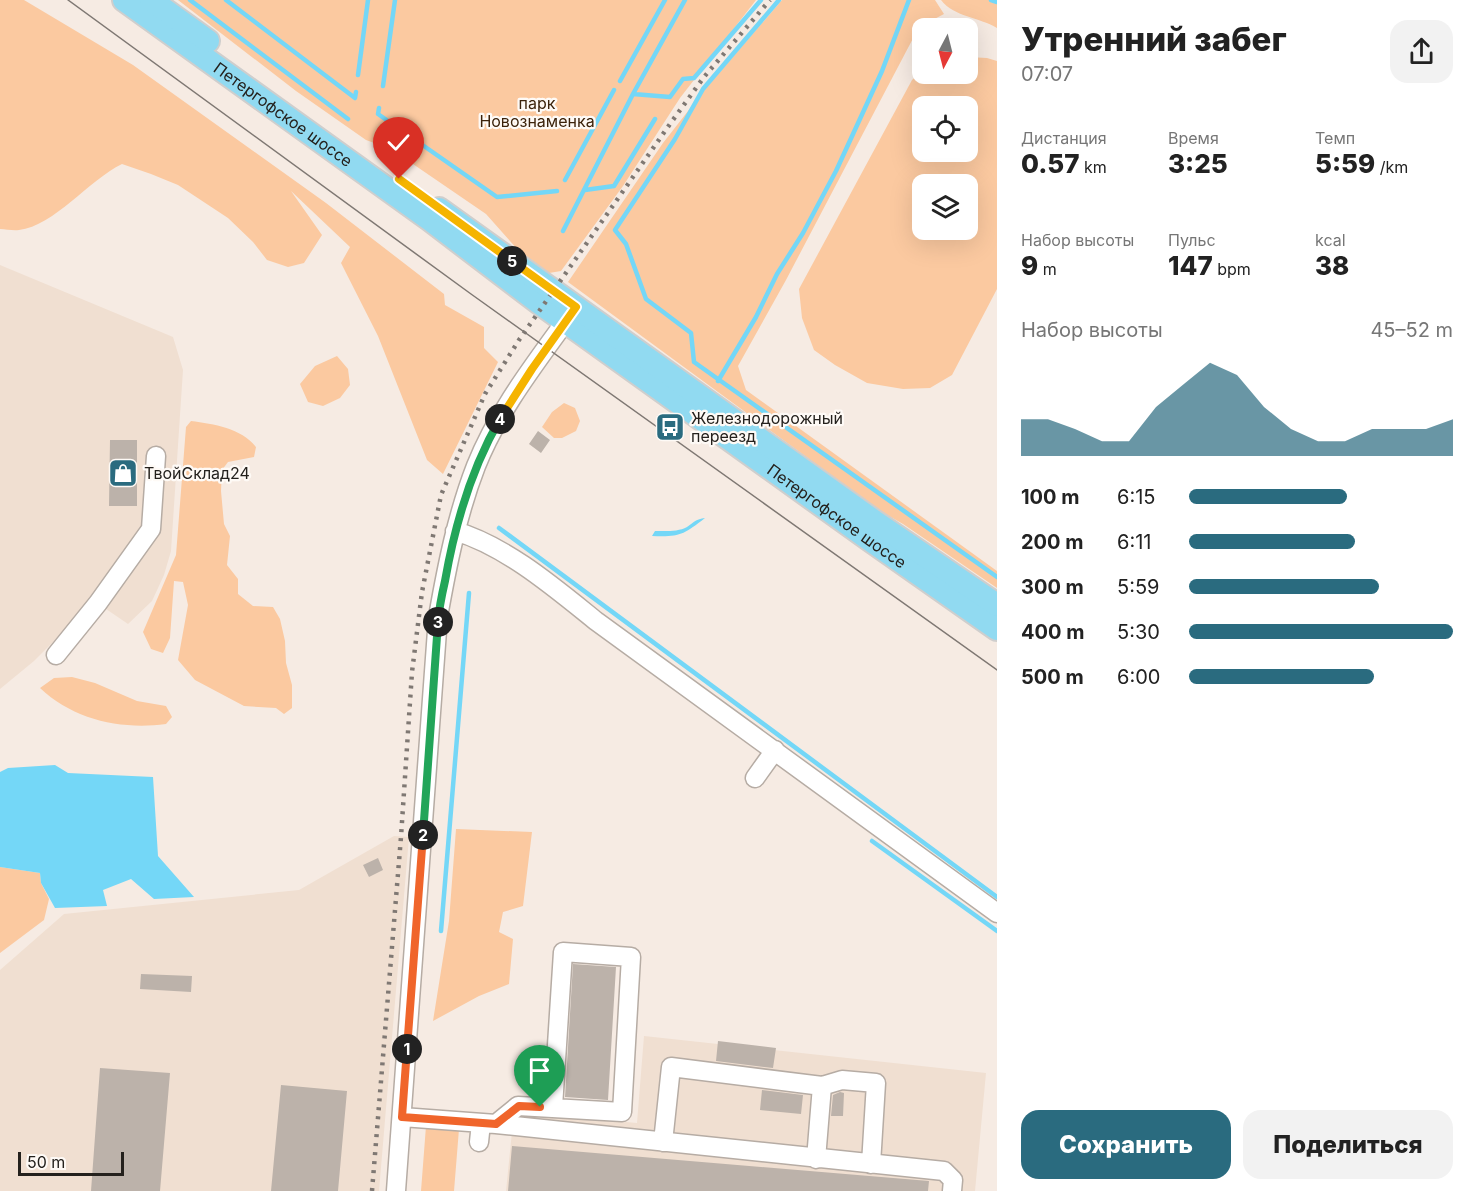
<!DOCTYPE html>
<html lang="ru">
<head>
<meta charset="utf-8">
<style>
  :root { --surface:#fff; --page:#f2f2f2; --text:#222; --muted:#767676; --accent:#2a6b7f }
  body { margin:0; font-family:Inter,sans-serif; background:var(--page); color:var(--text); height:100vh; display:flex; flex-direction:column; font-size:22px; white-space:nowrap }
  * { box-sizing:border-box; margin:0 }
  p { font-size:20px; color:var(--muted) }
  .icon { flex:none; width:33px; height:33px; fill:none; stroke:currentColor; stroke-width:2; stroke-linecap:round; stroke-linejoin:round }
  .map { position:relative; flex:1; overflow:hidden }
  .sheet { display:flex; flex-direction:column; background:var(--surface); width:480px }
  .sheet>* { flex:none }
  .needle { width:39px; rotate:187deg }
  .fabs { position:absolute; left:912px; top:18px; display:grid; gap:12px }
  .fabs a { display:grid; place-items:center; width:66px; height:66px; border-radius:12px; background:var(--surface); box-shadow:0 6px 24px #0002; font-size:30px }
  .scale { position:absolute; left:18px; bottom:15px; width:106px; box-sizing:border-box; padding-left:6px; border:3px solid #24211d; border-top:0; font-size:16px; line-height:21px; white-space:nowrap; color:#24211d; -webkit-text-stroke:4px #fefaf6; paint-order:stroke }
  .pin { position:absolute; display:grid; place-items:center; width:51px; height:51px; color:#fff; margin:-62px -26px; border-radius:50% 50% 50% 0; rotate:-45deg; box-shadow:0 0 6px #0007 }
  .pin .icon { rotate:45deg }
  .km { position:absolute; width:30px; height:30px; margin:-15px; border-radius:50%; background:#222; color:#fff; font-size:16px; line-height:30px; text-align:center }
  .round { display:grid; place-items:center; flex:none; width:63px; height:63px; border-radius:18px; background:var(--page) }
  .summary { display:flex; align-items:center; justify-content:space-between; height:102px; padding:0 24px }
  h1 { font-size:33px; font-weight:800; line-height:45px }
  .metrics { display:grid; grid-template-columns:repeat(3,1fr); gap:9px; height:102px; padding:6px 24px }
  .metrics div { display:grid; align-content:center }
  .metrics b { font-size:26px; font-weight:800 }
  .metrics small { font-size:16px; font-weight:400 }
  .metrics p { font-size:16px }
  .chart { height:168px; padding:12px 24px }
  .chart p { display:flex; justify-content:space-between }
  .chart svg { width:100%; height:108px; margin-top:6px; fill:var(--accent); opacity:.7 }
  .cta { display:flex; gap:12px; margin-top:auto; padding:12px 24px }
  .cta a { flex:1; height:69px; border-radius:18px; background:var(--accent); color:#fff; font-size:24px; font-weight:800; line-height:69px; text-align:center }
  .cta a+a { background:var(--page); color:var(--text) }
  ul { padding:0 24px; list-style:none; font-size:20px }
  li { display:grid; grid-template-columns:96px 72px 1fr; align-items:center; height:45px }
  li i { height:15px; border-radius:8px; background:var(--accent) }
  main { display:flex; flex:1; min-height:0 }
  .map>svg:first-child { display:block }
</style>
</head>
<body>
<main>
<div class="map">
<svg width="997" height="1191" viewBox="0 0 997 1191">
  <rect width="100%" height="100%" fill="#f6ebe3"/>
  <!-- built -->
  <path fill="#f0dfd1" d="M0 265 173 337 183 370 171 551 164 575 152 601 128 624 90 598 63 632 34 661 0 689Z
    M394 836 409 837 379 1191H0V970L64 914 299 890Z
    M644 1036 986 1073 975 1191H506L514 1112 637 1123Z"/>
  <!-- green -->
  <path fill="#fbc9a0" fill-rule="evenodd" d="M0 0H24L133 65 326 203 444 294 445 305 484 327V348L498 362 443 474 427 460 378 336 341 263 350 247 291 191 322 235 304 263 288 267 267 260 253 242 228 218 178 185 151 174 122 164C89 180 54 226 19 230 13 231 6 229 0 229Z
    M178 0H756L680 98 623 186 561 271 549 273 518 250 486 214 391 149 366 140 296 91Z
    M782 0H935L944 14 919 27 786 280 738 366 746 390 997 571V588L903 524 880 511 568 282 663 143 706 88Z
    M941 0H997V28C979 17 954 17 941 0Z
    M968 57 987 58 997 61V289L952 375 930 388 903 389 867 383 835 365 814 350 802 318 799 289 912 80 922 71V74H968ZM922 106H968V152H922ZM922 184H968V230H922Z
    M337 356 348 369 350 385 340 398 323 406 308 402 300 384 315 366Z
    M564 403 575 408 580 421 576 431 562 438H554L542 427 552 412Z
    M191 421C214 424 241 428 256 447L254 457 228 462 222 470 221 491 224 524 230 536 227 565 238 579V594L253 606 273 607 280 619 285 641 286 663 292 685V708L284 714 276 708 244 706 195 680 178 660 188 605 183 582 174 581 170 638 163 653 151 649 143 632 176 555 186 427Z
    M72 677 95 683 137 701 166 706 172 717 166 724C121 730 74 720 40 688L54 678Z
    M456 829 532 832 523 906 503 912 499 932 513 939 509 984 479 996 433 1021 449 921Z
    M0 867 40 873 41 883 49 899 44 920 0 953Z
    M426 1126 459 1129 454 1191H421Z"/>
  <!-- water -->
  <path fill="#74d7f7" d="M705 518C683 535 680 537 652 536L655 531C665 531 678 532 687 527 694 522 696 519 705 518Z
    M55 765 68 773 153 777 158 856 194 897 154 899 131 879 103 890 107 906 55 908 41 883 40 873 0 867V772L8 768Z"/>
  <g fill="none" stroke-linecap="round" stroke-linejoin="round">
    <!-- stream -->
    <path stroke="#74d7f7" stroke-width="4.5" d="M190 0 348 119
      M226 0 355 98 356 92
      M779 0 703 89 675 139 615 230 626 244 646 299 691 333 694 362 997 577
      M991 0 997 2
      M358 75 368 0
      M620 81 665 0
      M383 86 395 0
      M633 94 670 97 683 79 694 78 761 0
      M379 108 378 114 497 197 557 191
      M565 180 614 90
      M585 190 614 186 655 119
      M563 231 633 94 685 0
      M718 381 756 317 777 274 803 233 836 171 882 71 909 0
      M499 528 997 897
      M872 841 997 931
      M441 931 469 593"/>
  </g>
  <!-- building -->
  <path fill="#bcb2aa" d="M538 431 550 440 541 453 529 444Z
    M110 440H137V506H109Z
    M378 858 383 870 369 877 363 865Z
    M573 964 616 967 608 1100 565 1097Z
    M141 974 192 976 191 992 140 989Z
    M718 1041 776 1048 773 1068 716 1061Z
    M100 1068 170 1073 160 1191H91Z
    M281 1085 347 1091 338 1191H271Z
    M762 1090 803 1095 801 1114 760 1110Z
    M840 1092 844 1093 843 1116H831L833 1095Z
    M512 1146 929 1181 928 1191H508Z"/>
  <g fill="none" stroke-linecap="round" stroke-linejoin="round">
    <!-- minor casing -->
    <g stroke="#b6aca4" stroke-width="21">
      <path id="minor" d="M455 531C506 546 555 588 596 621L997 913
        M56 655 98 603 151 529 156 456
        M755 778 775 750
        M402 1117 496 1124 944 1171 953 1180 952 1191
        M496 1124 518 1106 622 1112 631 957 563 952 553 1107
        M479 1142 481 1123
        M663 1142 671 1067 822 1086 842 1080 876 1083 871 1164
        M816 1159 822 1086
        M396 1191 438 617C447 566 457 515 476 466 498 410 538 360 573 311"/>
    </g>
    <!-- major casing -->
    <g stroke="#cfcecd" stroke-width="26">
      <g id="major">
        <path id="s1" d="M124 0 429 219 538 302 870 540 997 629"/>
        <path d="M151 0 208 41"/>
        <path d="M439 209 874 521 997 605"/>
      </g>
    </g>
    <!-- minor -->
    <use href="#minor" stroke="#fff" stroke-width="18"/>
    <!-- major -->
    <use href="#major" stroke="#91daf1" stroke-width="22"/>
    <!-- tram -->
    <path stroke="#7f7873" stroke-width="1.5" d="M68 0 471 294 997 670"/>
    <!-- rail -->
    <path stroke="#7f7873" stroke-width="4.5" stroke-dasharray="3 6" stroke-linecap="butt" d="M372 1191 401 837 412 672 422 592 441 495 485 394 519 340 670 124 704 77 770 0"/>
  </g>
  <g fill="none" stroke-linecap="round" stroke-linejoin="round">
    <!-- split-1 casing -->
    <g stroke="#fff" stroke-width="12">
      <path id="split-1" d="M407 1049 402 1117 496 1124 519 1106 540 1107"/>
    </g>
    <!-- split-2 casing -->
    <g stroke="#fff" stroke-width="12">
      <path id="split-2" d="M407 1049 423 835"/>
    </g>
    <!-- split-3 casing -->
    <g stroke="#fff" stroke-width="12">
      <path id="split-3" d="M423 835 438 622"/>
    </g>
    <!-- split-4 casing -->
    <g stroke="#fff" stroke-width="12">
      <path id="split-4" d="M438 622C439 608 442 594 445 581 455 524 471 469 500 419"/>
    </g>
    <!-- split-5 casing -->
    <g stroke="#fff" stroke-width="12">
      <path id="split-5" d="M500 419 532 369 576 307 512 261"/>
    </g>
    <!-- split-6 casing -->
    <g stroke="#fff" stroke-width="12">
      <path id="split-6" d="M399 179 512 261"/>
    </g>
    <!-- split-1 -->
    <use href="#split-1" stroke="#f0652b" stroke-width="8"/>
    <!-- split-2 -->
    <use href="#split-2" stroke="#f0652b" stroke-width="8"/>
    <!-- split-3 -->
    <use href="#split-3" stroke="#22a559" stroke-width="8"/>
    <!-- split-4 -->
    <use href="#split-4" stroke="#22a559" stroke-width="8"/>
    <!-- split-5 -->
    <use href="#split-5" stroke="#f5b400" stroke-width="8"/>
    <!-- split-6 -->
    <use href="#split-6" stroke="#f5b400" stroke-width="8"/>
  </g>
  <!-- icons -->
  <defs>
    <g id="bus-square" transform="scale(1.5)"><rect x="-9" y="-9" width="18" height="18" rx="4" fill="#2a6b7f" stroke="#fefaf6"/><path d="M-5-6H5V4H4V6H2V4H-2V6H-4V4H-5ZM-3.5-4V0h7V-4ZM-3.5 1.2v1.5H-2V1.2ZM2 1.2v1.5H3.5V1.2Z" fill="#fff"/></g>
    <g id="shop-square" transform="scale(1.5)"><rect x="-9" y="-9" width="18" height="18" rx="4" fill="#2a6b7f" stroke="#fefaf6"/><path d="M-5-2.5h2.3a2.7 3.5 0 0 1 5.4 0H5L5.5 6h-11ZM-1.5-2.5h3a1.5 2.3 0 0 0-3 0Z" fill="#fff"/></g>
  </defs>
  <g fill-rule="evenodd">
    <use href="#bus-square" x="670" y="427"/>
    <use href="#shop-square" x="123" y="473"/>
  </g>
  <g text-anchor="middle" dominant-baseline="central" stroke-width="4.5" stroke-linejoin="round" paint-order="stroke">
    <!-- park labels -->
    <g font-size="16" fill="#3c230b" stroke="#fefaf6">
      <text x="537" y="103">парк<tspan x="537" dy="18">Новознаменка</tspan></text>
    </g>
    <!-- street labels -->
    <g font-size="16" fill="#24211d" stroke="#fefaf6">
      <text stroke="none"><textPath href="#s1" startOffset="196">Петергофское шоссе</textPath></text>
      <text stroke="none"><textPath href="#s1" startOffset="880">Петергофское шоссе</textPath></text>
    </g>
    <!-- poi labels -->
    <g font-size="16" fill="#24211d" stroke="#fefaf6" text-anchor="start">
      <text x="691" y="418">Железнодорожный<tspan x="691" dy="18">переезд</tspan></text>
      <text x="144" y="473">ТвойСклад24</text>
    </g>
  </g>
</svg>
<div class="fabs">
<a><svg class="needle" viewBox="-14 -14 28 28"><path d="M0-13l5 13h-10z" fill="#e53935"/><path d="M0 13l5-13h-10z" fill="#767676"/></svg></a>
<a><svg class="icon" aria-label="locate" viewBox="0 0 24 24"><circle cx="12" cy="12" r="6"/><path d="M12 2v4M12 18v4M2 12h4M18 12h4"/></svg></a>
<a><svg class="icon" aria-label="layers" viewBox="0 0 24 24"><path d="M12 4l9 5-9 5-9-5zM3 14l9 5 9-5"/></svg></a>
</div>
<div class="scale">50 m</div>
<div class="pin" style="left:540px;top:1107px;background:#1e9e55"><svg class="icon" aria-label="arrive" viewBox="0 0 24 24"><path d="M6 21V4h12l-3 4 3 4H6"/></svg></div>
<div class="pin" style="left:399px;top:179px;background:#d93025"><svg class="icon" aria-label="check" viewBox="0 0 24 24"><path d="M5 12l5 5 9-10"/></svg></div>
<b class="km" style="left:407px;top:1049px">1</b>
<b class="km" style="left:423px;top:835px">2</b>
<b class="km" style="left:438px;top:622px">3</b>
<b class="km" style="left:500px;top:419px">4</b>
<b class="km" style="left:512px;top:261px">5</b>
</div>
<section class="sheet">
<div class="summary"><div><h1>Утренний забег</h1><p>07:07</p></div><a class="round"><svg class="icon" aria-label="share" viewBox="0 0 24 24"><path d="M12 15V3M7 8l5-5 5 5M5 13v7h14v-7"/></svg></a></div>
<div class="metrics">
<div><p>Дистанция</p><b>0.57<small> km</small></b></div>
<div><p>Время</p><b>3:25</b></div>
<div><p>Темп</p><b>5:59<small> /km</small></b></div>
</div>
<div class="metrics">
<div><p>Набор высоты</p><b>9<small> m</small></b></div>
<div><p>Пульс</p><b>147<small> bpm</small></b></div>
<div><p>kcal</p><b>38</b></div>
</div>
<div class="chart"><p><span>Набор высоты</span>45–52 m</p>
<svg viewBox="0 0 160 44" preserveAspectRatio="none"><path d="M0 44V29L10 29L20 33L30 38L40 38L50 24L60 15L70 6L80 11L90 24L100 33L110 38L120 38L130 33L140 33L150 33L160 29V44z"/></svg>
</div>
<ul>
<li><b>100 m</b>6:15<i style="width:60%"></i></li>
<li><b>200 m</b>6:11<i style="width:63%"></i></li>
<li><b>300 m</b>5:59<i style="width:72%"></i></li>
<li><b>400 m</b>5:30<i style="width:100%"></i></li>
<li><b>500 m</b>6:00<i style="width:70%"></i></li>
</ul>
<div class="cta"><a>Сохранить</a><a>Поделиться</a></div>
</section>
</main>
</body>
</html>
